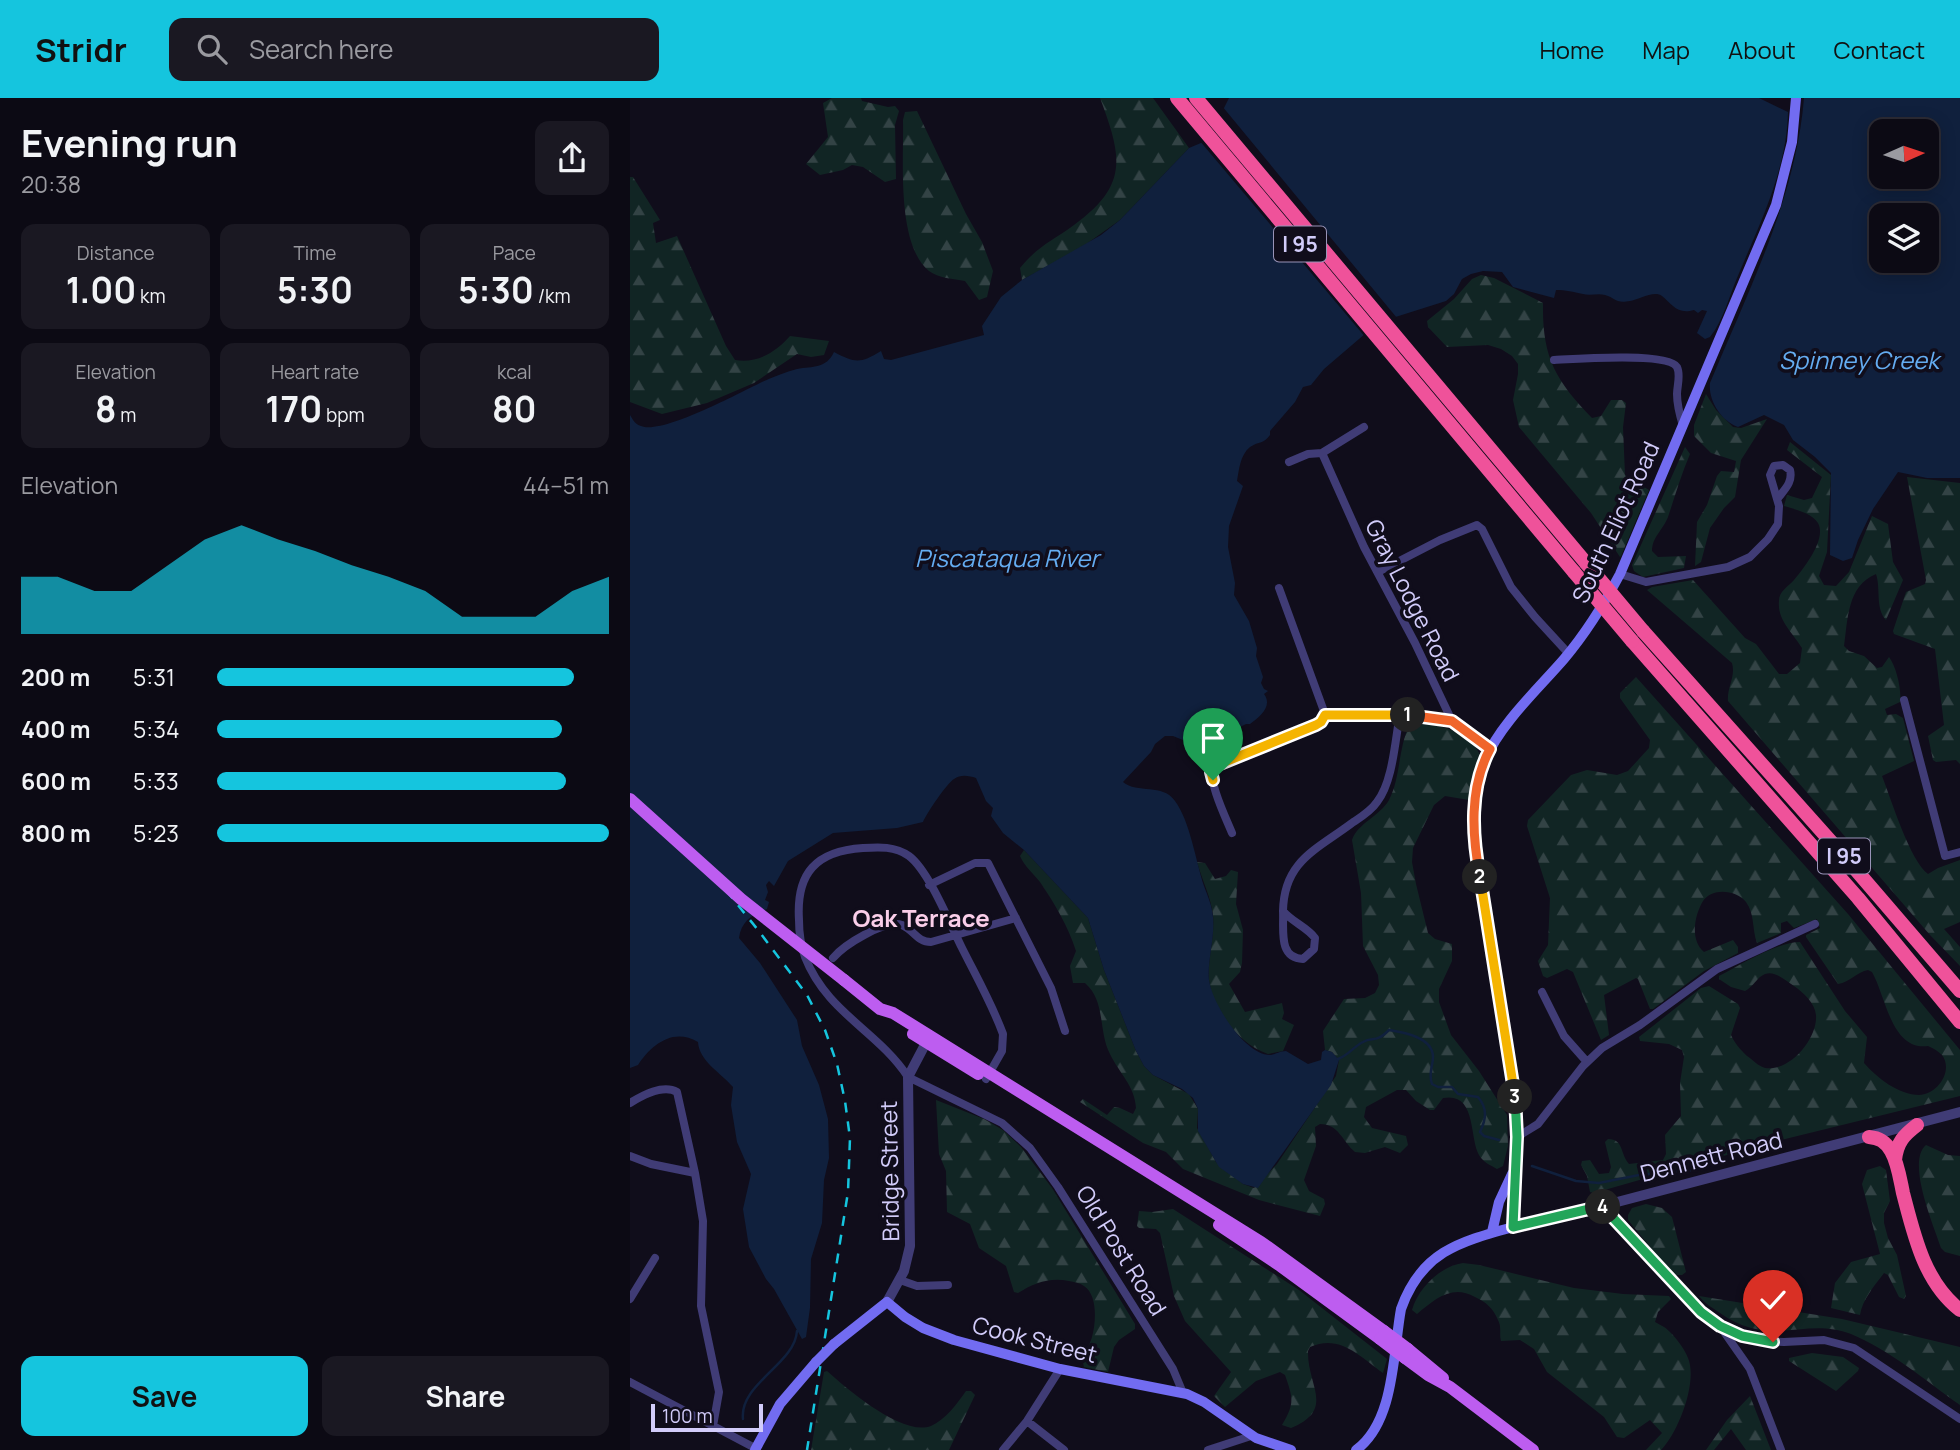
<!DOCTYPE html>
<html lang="en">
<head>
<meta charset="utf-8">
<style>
  :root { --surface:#0c0a14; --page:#1a1822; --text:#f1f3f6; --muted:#9a9aa0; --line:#2c2b34; --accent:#15c5de }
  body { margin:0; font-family:Manrope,sans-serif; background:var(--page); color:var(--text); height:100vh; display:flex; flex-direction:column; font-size:26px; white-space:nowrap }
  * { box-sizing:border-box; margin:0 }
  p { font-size:23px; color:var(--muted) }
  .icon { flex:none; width:38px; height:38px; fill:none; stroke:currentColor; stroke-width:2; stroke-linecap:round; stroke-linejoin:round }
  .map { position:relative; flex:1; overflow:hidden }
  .sheet { display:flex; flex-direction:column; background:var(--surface); width:630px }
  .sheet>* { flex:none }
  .needle { width:46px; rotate:87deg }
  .fabs { position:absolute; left:1239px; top:21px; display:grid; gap:14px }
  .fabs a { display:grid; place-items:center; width:70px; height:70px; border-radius:14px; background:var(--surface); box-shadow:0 4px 18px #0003,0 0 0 2px var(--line); font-size:35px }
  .scale { position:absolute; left:21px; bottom:18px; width:112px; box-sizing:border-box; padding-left:7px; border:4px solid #d2ccfa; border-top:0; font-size:19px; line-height:24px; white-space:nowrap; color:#d2ccfa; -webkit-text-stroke:5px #100d1b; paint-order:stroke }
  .pin { position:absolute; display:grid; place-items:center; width:60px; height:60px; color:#fff; margin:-72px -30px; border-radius:50% 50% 50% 0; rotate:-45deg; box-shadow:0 0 7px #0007 }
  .pin .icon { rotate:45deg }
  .km { position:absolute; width:35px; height:35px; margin:-18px; border-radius:50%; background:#222; color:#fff; font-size:19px; line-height:35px; text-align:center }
  .round { display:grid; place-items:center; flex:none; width:74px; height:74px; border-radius:14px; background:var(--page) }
  .summary { display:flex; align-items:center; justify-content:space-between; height:119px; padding:0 21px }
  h1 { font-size:38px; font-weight:700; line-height:52px }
  .metrics { display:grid; grid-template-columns:repeat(3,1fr); gap:10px; height:119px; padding:7px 21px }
  .metrics div { display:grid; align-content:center; border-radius:14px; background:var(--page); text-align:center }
  .metrics b { font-size:35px; font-weight:700 }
  .metrics small { font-size:19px; font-weight:400 }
  .metrics p { font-size:19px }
  .chart { height:196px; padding:14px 21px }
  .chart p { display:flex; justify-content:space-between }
  .chart svg { width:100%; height:126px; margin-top:7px; fill:var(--accent); opacity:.7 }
  .action { display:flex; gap:14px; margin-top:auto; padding:14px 21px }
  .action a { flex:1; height:80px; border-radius:14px; background:var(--accent); color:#111; font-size:28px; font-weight:700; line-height:80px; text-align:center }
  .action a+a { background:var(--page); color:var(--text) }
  ul { padding:0 21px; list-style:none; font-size:23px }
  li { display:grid; grid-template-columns:112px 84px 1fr; align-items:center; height:52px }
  li i { height:18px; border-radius:9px; background:var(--accent) }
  header { display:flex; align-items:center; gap:42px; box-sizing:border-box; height:98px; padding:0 35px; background:var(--accent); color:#111 }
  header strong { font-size:33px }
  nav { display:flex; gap:38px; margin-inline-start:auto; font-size:24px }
  .search { width:490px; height:63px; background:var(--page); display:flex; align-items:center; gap:18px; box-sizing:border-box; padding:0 24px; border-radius:14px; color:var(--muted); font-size:26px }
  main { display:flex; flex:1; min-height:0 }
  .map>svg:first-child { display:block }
</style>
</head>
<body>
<header>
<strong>Stridr</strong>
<div class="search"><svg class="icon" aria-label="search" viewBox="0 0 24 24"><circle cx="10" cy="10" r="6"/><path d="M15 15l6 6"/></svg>Search here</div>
<nav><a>Home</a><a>Map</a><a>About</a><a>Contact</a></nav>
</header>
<main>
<section class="sheet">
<div class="summary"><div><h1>Evening run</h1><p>20:38</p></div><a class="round"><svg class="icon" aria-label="share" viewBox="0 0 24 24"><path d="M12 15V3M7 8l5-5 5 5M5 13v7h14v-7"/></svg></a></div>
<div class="metrics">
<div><p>Distance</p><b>1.00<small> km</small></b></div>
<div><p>Time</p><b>5:30</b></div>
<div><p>Pace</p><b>5:30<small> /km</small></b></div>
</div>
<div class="metrics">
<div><p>Elevation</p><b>8<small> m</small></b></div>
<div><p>Heart rate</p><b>170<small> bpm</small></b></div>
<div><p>kcal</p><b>80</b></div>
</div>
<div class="chart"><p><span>Elevation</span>44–51 m</p>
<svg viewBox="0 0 160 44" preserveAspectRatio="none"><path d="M0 44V24L10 24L20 29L30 29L40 20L50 11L60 6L70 11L80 15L90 20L100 24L110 29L120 38L130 38L140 38L150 29L160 24V44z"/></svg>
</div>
<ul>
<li><b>200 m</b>5:31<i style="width:91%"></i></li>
<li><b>400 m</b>5:34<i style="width:88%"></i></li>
<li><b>600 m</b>5:33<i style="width:89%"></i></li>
<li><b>800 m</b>5:23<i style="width:100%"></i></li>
</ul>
<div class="action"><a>Save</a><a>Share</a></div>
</section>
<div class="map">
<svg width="1330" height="1352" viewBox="0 0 1330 1352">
  <defs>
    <pattern id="forest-firs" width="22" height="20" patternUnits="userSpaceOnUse" patternTransform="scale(1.75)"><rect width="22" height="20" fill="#112524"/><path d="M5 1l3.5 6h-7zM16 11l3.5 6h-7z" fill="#334345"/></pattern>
  </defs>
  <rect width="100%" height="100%" fill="#100d1b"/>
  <!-- forest -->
  <path fill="url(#forest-firs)" d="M202 0H231L232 3 258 9 265 8 269 13 265 27 266 81 255 84 233 69 222 67 213 72 190 77 176 66 198 39 193 5Z
    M470 0H523L559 50 490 122 452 149 392 182 390 170C409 147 421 144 444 127 499 87 492 59 470 0Z
    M287 13 336 116 352 144 363 173 357 199 349 202 335 183C324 181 308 180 299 173 266 146 274 61 273 22L275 14Z
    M0 79H3L30 122 23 125 26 145 47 138 96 248 105 262C127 266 146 254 160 238L199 243 194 257 181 259 167 256 124 285 77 305 32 316 0 304Z
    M851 177 864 180 913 205C912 259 925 282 962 320L971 318 981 302H992L996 305 993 329 995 377 1019 392 991 458 990 459 961 415 889 329 883 302 888 276V266L882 258 871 251 858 247 817 249 798 229 797 223 824 201 842 181Z
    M1076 296 1086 312 1103 329 1111 330 1137 321 1111 362 1105 399 1094 410 1080 430 1071 464 1065 468 1067 424 1077 407 1087 378 1091 373 1104 374 1106 363 1081 355 1064 338V327Z
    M1160 344 1201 377 1197 454 1189 478 1194 487 1206 488 1219 474 1242 418 1258 426 1263 464 1273 482 1256 522C1245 510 1251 491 1246 476 1217 488 1218 521 1214 548L1219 553 1234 558 1247 570 1252 569 1259 559C1266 568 1272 592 1270 604L1255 611 1257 617 1266 616 1273 620 1284 663 1252 678C1261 701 1280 763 1298 776L1308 770 1330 762V824L1314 831 1330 849V868L1300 837 1098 603C1097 589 1106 579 1102 565L1017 492 1022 489 1063 482 1115 540 1126 546 1149 576H1157L1170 565 1172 550C1163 535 1147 522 1149 503 1149 493 1158 489 1164 482 1174 470 1197 441 1188 425 1182 415 1164 411 1154 408L1157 397 1174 402 1182 400 1192 379 1157 352Z
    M1055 349 1060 356C1051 377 1045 398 1038 419 1033 432 1022 439 1022 453L1028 459 1056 458 1054 470 1013 479 1004 473 1002 467Z
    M1277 379 1330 385V666L1326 662 1306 664 1303 662 1298 638 1314 627 1305 551 1264 536 1263 533 1276 494 1295 486 1296 482Z
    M1006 579 1218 816 1330 952V998L1135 1046 964 1095 960 1094 957 1078 951 1067 952 1063 960 1062 969 1076 979 1075 981 1069 975 1044 978 1041C994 1041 990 1056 999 1066L1033 1062 1036 1056 1035 1037 1051 1018 1050 985 1054 959 1052 952 1039 946 1010 943 1009 939 1071 890 1079 888 1108 906 1110 910 1101 937C1105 946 1110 951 1117 958 1123 962 1128 968 1135 970 1160 974 1188 940 1186 917 1185 905 1173 894 1164 888 1156 883 1145 872 1135 876 1127 879 1123 889 1115 893L1101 889 1089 881V878C1110 867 1147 844 1170 844L1215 913 1237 939 1234 965C1247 980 1269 997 1289 997 1307 997 1324 973 1312 957 1308 953 1303 950 1298 948 1261 953 1256 898 1242 874L1238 872C1227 874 1220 884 1208 886L1176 839V837L1190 830 1187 821 1164 830 1157 823 1151 825V835L1127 845C1122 832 1125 816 1116 804 1107 792 1082 789 1073 803 1064 818 1060 842 1074 854L1103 842 1108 849V855L1074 873 1023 911H1020L1008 881 1006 880 974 897 979 937 971 942 943 874 937 871 917 880 913 878 908 863 918 847 920 800 897 728 898 722 941 677 957 672 987 677 998 673 1019 650 1020 642 990 600V595Z
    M780 626C804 625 840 631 850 657L841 684 839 702 815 698 804 707 783 750 782 764 786 786 798 835 805 841 822 846V863L809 891V904L821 937 849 973 877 1017 878 1048 873 1068 867 1071C860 1067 853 1064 849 1057 839 1039 847 994 813 1000L804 1012H800L786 1003 776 992H767L736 1009 734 1019 742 1030 776 1038 778 1047 770 1055 755 1049 735 1055 725 1054C712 1043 709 1026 690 1026L685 1029 686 1048 674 1082 679 1093 694 1101 695 1106 690 1118 629 1102 553 1071 536 1054 513 1045 450 1004 453 1001 477 1017 484 1009 490 1010 503 1016 506 1010C505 988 489 975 480 956 468 933 476 903 455 885H443L440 868 446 853C438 828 425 806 410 784 403 775 395 769 390 758L394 752 458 820 474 872 506 953 514 968 523 977 559 996 568 1011 567 1030 586 1064 613 1086 624 1090 647 1066 706 978 709 962 702 954 695 952 693 933 714 901 735 900 745 895 749 887 748 877 733 848 731 795 722 742C728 725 750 718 759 702 771 679 768 649 780 626Z
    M567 764 575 765 585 781 596 778 601 772 608 774 606 806 613 832 612 865 610 874 599 886 615 914 652 905 654 915 652 921 664 927 653 953 638 956C609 946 583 913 579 882 577 864 585 839 583 817 581 799 572 782 567 764Z
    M306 1002 354 1021 373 1032 391 1049 422 1090 505 1226V1231L489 1242 484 1249 478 1274 454 1269C450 1256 459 1251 462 1239 466 1225 468 1197 454 1188 450 1185 444 1184 439 1183 420 1179 404 1185 388 1195L384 1194 376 1168 349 1150 340 1126 317 1114 316 1073 309 1056Z
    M1296 1047 1318 1057 1330 1058V1158L1315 1154 1311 1150C1304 1128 1276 1064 1296 1047Z
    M1250 1068 1256 1072 1260 1103 1254 1115V1125L1258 1140 1267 1157 1276 1198 1274 1201 1269 1199 1258 1177 1254 1175C1245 1187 1232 1202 1230 1217L1201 1210 1205 1185 1221 1164 1250 1156 1232 1086 1237 1072Z
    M1016 1106 1032 1110 1042 1119 1056 1174 1052 1177H1043L998 1122V1117L1002 1110Z
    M543 1111 669 1192 757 1261 753 1275C729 1258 710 1236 680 1249L678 1253C677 1288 706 1311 661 1330L652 1327C665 1305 663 1300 655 1277L650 1274 626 1283 595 1309 584 1298 601 1274 555 1223 544 1198 530 1135 526 1131 509 1130 507 1128 509 1113 522 1114Z
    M833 1165 849 1167 944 1190 993 1196 1039 1198 1041 1201 1028 1214 1025 1224C1028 1226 1031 1227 1034 1229 1042 1234 1055 1251 1058 1260 1068 1284 1048 1335 1031 1352H1016L1032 1335 1020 1322 994 1340 987 1339 974 1319 917 1274 904 1251 890 1242 871 1243C869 1236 872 1229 868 1222 863 1210 856 1204 845 1199 822 1186 805 1201 787 1216L782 1212C788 1190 811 1168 833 1165Z
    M1069 1198 1212 1221 1330 1249V1307C1296 1283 1260 1252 1221 1236 1175 1218 1141 1251 1090 1215 1083 1210 1075 1206 1069 1198Z
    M1182 1255 1213 1259 1229 1270 1228 1273 1206 1293 1159 1263V1260Z
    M197 1273C217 1291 273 1339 301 1328 315 1322 327 1306 336 1293H341L345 1297 319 1352H181L194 1274Z
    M1120 1298 1141 1352H1116L1101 1331 1084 1352H1076L1097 1322Z"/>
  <!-- water -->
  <path fill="#10203d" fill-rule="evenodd" d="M599 0H1129L1158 14C1157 72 1129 127 1107 180 1099 199 1093 223 1080 239L1075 241 1067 235 1077 213 1072 212 1068 215 1064 212C1047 217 1042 206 1032 198 1024 192 1008 202 1000 203 985 206 986 200 975 197 968 195 960 198 953 196 943 194 936 192 926 192L924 200 883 189 872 174 853 173 841 176 832 181 824 196 816 203 756 222 743 229 694 271 681 287 673 289 665 304 640 333V337C634 346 629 343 620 349 610 357 609 372 607 383L613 388 599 428 598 449 605 485 604 497 619 523 627 550 626 558 633 579 631 585 634 591 638 593 634 596C643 608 630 619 620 626H616L570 649 543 638H535L525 646 521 654 493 684C507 696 533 685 545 703 560 723 566 764 574 788 578 799 582 807 583 819 585 840 577 864 579 882 582 905 615 958 641 957 646 956 650 953 656 953L678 966 691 962 692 954 695 952 702 954 709 962 701 987 628 1090 613 1086 589 1069 568 1033V1011L563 1000 552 991 523 977 514 968 506 953 474 872 458 820 394 752 373 735 361 718 363 710 356 703 346 680C339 678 331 676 324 681 317 685 297 715 293 724L267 730 203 735 158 763 144 788 139 783 136 787 138 794 135 802 139 804 137 811C122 816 111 824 109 840L130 865 167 922 172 948 189 987 198 1021 199 1060 194 1082 192 1125 181 1161 180 1210 176 1239 172 1241 144 1191 136 1181 119 1149 113 1111 121 1076 107 1044 101 1007 103 989C91 975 69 963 68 944 43 929 21 947 8 967L0 970V317C3 322 5 326 11 328 32 337 109 295 132 284 143 279 156 274 167 271 183 268 196 271 204 254 225 265 230 266 251 253L254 261 261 262 354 237 352 228 371 199 392 182 471 137 490 122 559 50 578 42Z
    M1174 0H1330V380H1297L1268 374 1243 411 1228 442 1222 460 1213 463 1200 457 1201 375 1185 359 1163 342 1154 327 1134 317 1108 329C1091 323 1078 302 1080 285 1118 193 1166 100 1174 0ZM1251 33H1297V79H1251ZM1251 117H1297V163H1251Z"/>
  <!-- pier -->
  <path fill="#100d1b" d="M592 8 767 220 736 240 569 42 576 40Z"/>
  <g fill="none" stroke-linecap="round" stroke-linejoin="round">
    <!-- stream -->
    <path stroke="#10203d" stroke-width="2.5" d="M708 961C719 957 723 949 733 944 743 938 745 946 759 932 772 934 803 939 803 959 803 969 798 975 802 986L808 989H822L828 996 848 999C858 1011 856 1021 850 1034L854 1038 869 1042
      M902 1068 946 1083 969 1085 1009 1077 1064 1072
      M113 1321C109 1286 165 1266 167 1233"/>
    <!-- minor -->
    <path stroke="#403c76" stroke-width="8" d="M924 262C944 261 1038 254 1047 269 1051 277 1047 288 1047 296 1047 307 1050 318 1053 328
      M692 355 734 449 785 545 822 623 860 651
      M659 364 678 356 692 355 734 329
      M748 474 810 442 847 427 852 431 881 489 905 519 939 556
      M990 476 1016 484 1098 469 1120 459 1138 441 1148 426 1149 408 1140 377 1144 368 1153 367 1160 372C1163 384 1155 391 1148 400
      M649 490 695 616H770L822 623
      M1274 602 1315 758 1330 754
      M602 735C596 720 578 684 583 669L638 645 686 627 691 624 695 616
      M299 787 345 765H358L421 890 435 933
      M653 813C654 763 686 752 722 725 731 719 741 713 747 704 763 684 765 642 770 616
      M653 813C662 824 677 829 685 840L684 851 673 861C648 860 654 832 653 813Z
      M203 860C214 847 255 821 272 827 284 832 287 844 301 844L386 820
      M912 894 934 938 957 964
      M356 981 372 953 373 936C362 906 346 878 332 850 320 826 299 773 279 758 265 748 249 749 233 750 186 753 166 775 169 822 169 834 171 848 175 859 197 915 248 933 278 979L372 1025 400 1050 428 1089 543 1271 553 1295
      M0 1005C13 997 33 986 47 994L65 1075 21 1066 0 1058
      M887 1039 908 1026 953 968 972 950 1010 927 1087 871 1185 826
      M65 1075 73 1123 71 1208 89 1294 83 1328
      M972 1108 1050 1193 1090 1229 1129 1243 1154 1244 1194 1242 1224 1250 1330 1321
      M270 1182 287 1188 318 1187
      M0 1201 25 1160
      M1092 1231 1120 1271 1151 1352
      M0 1284 125 1350
      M397 1323 434 1352
      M373 1352 397 1323 430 1271
      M578 1352 621 1338"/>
    <!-- tertiary -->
    <path stroke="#403c76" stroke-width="10" d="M883 1129 972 1108 1330 1014
      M257 1204 274 1173 280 1148 278 979 299 939"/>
    <!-- secondary -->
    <path stroke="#726cf1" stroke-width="10" d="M862 1134 869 1104 882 1076
      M204 1246 257 1204 275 1219 293 1230 324 1242 430 1271 557 1296 574 1304 626 1340 661 1352
      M125 1352 150 1306 186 1264
      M726 1352C765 1324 763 1254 771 1211 791 1154 829 1144 883 1129L887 1014 845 746C843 718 844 688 855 662 870 626 909 590 934 561 956 535 974 506 990 476L1146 107 1162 44 1166 0"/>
    <!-- primary -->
    <path stroke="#bd5df0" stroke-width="12" d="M214 882 250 911 263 915 631 1144 754 1233
      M283 936 348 976
      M589 1127 649 1167 750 1241
      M778 1251 813 1280
      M775 1260 798 1277 820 1289 903 1352"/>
    <!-- motorway -->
    <path stroke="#ef529a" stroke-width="14" d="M547 0 944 474
      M566 0 956 465
      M1013 533 1220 765 1330 893
      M1002 543 1228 800 1330 924
      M1239 1039C1249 1040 1255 1043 1261 1053 1268 1065 1270 1081 1273 1095 1284 1137 1294 1184 1330 1212
      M1265 1062C1267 1044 1274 1037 1287 1027"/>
    <!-- rail -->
    <path stroke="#15c5de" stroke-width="2.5" stroke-dasharray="10 9" stroke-linecap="butt" d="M0 701 82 775 128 832 177 897 195 932 207 966 215 1003 220 1040 218 1094 177 1352"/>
    <!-- secondary-bridge -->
    <path stroke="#726cf1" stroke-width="10" d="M186 1264 204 1246"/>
    <!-- primary-bridge -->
    <path stroke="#bd5df0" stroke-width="12" d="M0 701 111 801 214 882
      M754 1233 778 1251
      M750 1241 775 1260"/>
    <!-- motorway-bridge -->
    <path stroke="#ef529a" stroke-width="14" d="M956 465 1013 533
      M944 474 1002 543"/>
  </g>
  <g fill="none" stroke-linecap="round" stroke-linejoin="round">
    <!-- split-1 casing -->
    <g stroke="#fff" stroke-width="14">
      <path id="split-1" d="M583 682 581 674 585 668 686 627 691 624 695 617H778"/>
    </g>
    <!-- split-2 casing -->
    <g stroke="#fff" stroke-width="14">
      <path id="split-2" d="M778 617 822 623 860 651C839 690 842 737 850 779"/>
    </g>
    <!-- split-3 casing -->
    <g stroke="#fff" stroke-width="14">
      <path id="split-3" d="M850 779 885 999"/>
    </g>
    <!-- split-4 casing -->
    <g stroke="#fff" stroke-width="14">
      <path id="split-4" d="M885 999 887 1039 883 1129 972 1108 973 1109"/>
    </g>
    <!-- split-5 casing -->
    <g stroke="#fff" stroke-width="14">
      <path id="split-5" d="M973 1109 1071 1214 1090 1228 1112 1238 1143 1244"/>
    </g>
    <!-- split-1 -->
    <use href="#split-1" stroke="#f5b400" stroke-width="9"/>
    <!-- split-2 -->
    <use href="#split-2" stroke="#f0652b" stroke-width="9"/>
    <!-- split-3 -->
    <use href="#split-3" stroke="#f5b400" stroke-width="9"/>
    <!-- split-4 -->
    <use href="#split-4" stroke="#22a559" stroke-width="9"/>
    <!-- split-5 -->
    <use href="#split-5" stroke="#22a559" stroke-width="9"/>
  </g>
  <g text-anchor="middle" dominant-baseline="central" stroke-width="7" stroke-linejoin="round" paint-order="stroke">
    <!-- shield labels -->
    <g fill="#100d1b" stroke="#9893b7" stroke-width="2">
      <rect x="644" y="128.5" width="52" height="35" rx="5"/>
      <rect x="1188" y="740.5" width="52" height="35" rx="5"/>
    </g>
    <g font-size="21" font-weight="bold" fill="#d2ccfa">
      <text x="670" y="146">I 95</text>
      <text x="1214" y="758">I 95</text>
    </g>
    <!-- street labels -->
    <g font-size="23" fill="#d2ccfa" stroke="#100d1b">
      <text transform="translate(985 424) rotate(-65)">South Eliot Road</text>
      <text transform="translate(783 502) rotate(63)">Gray Lodge Road</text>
      <text transform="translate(1081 1058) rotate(-14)">Dennett Road</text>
      <text transform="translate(259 1073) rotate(-91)">Bridge Street</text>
      <text transform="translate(492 1152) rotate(58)">Old Post Road</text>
      <text transform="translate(405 1241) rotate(14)">Cook Street</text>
    </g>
    <!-- water labels -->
    <g font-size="24" font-style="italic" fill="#64acf1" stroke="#100d1b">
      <text x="1229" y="261">Spinney Creek</text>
      <text x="377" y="459">Piscataqua River</text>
    </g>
    <!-- neighbourhood labels -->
    <g font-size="24" font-weight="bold" fill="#facee9" stroke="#100d1b">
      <text x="291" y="819">Oak Terrace</text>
    </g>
  </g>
</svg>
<div class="fabs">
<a><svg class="needle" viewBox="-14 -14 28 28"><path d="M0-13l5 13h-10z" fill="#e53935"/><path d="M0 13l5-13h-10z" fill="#9a9aa0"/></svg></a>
<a><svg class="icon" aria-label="layers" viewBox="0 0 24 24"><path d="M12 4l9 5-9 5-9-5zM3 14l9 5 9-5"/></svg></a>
</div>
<div class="scale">100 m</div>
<div class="pin" style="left:583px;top:682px;background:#1e9e55"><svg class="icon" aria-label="arrive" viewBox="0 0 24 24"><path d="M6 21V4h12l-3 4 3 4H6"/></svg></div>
<div class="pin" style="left:1143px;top:1244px;background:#d93025"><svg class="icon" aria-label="check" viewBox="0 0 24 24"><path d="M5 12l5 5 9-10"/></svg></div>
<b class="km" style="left:778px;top:617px">1</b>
<b class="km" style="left:850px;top:779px">2</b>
<b class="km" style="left:885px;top:999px">3</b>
<b class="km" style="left:973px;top:1109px">4</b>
</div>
</main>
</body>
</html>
